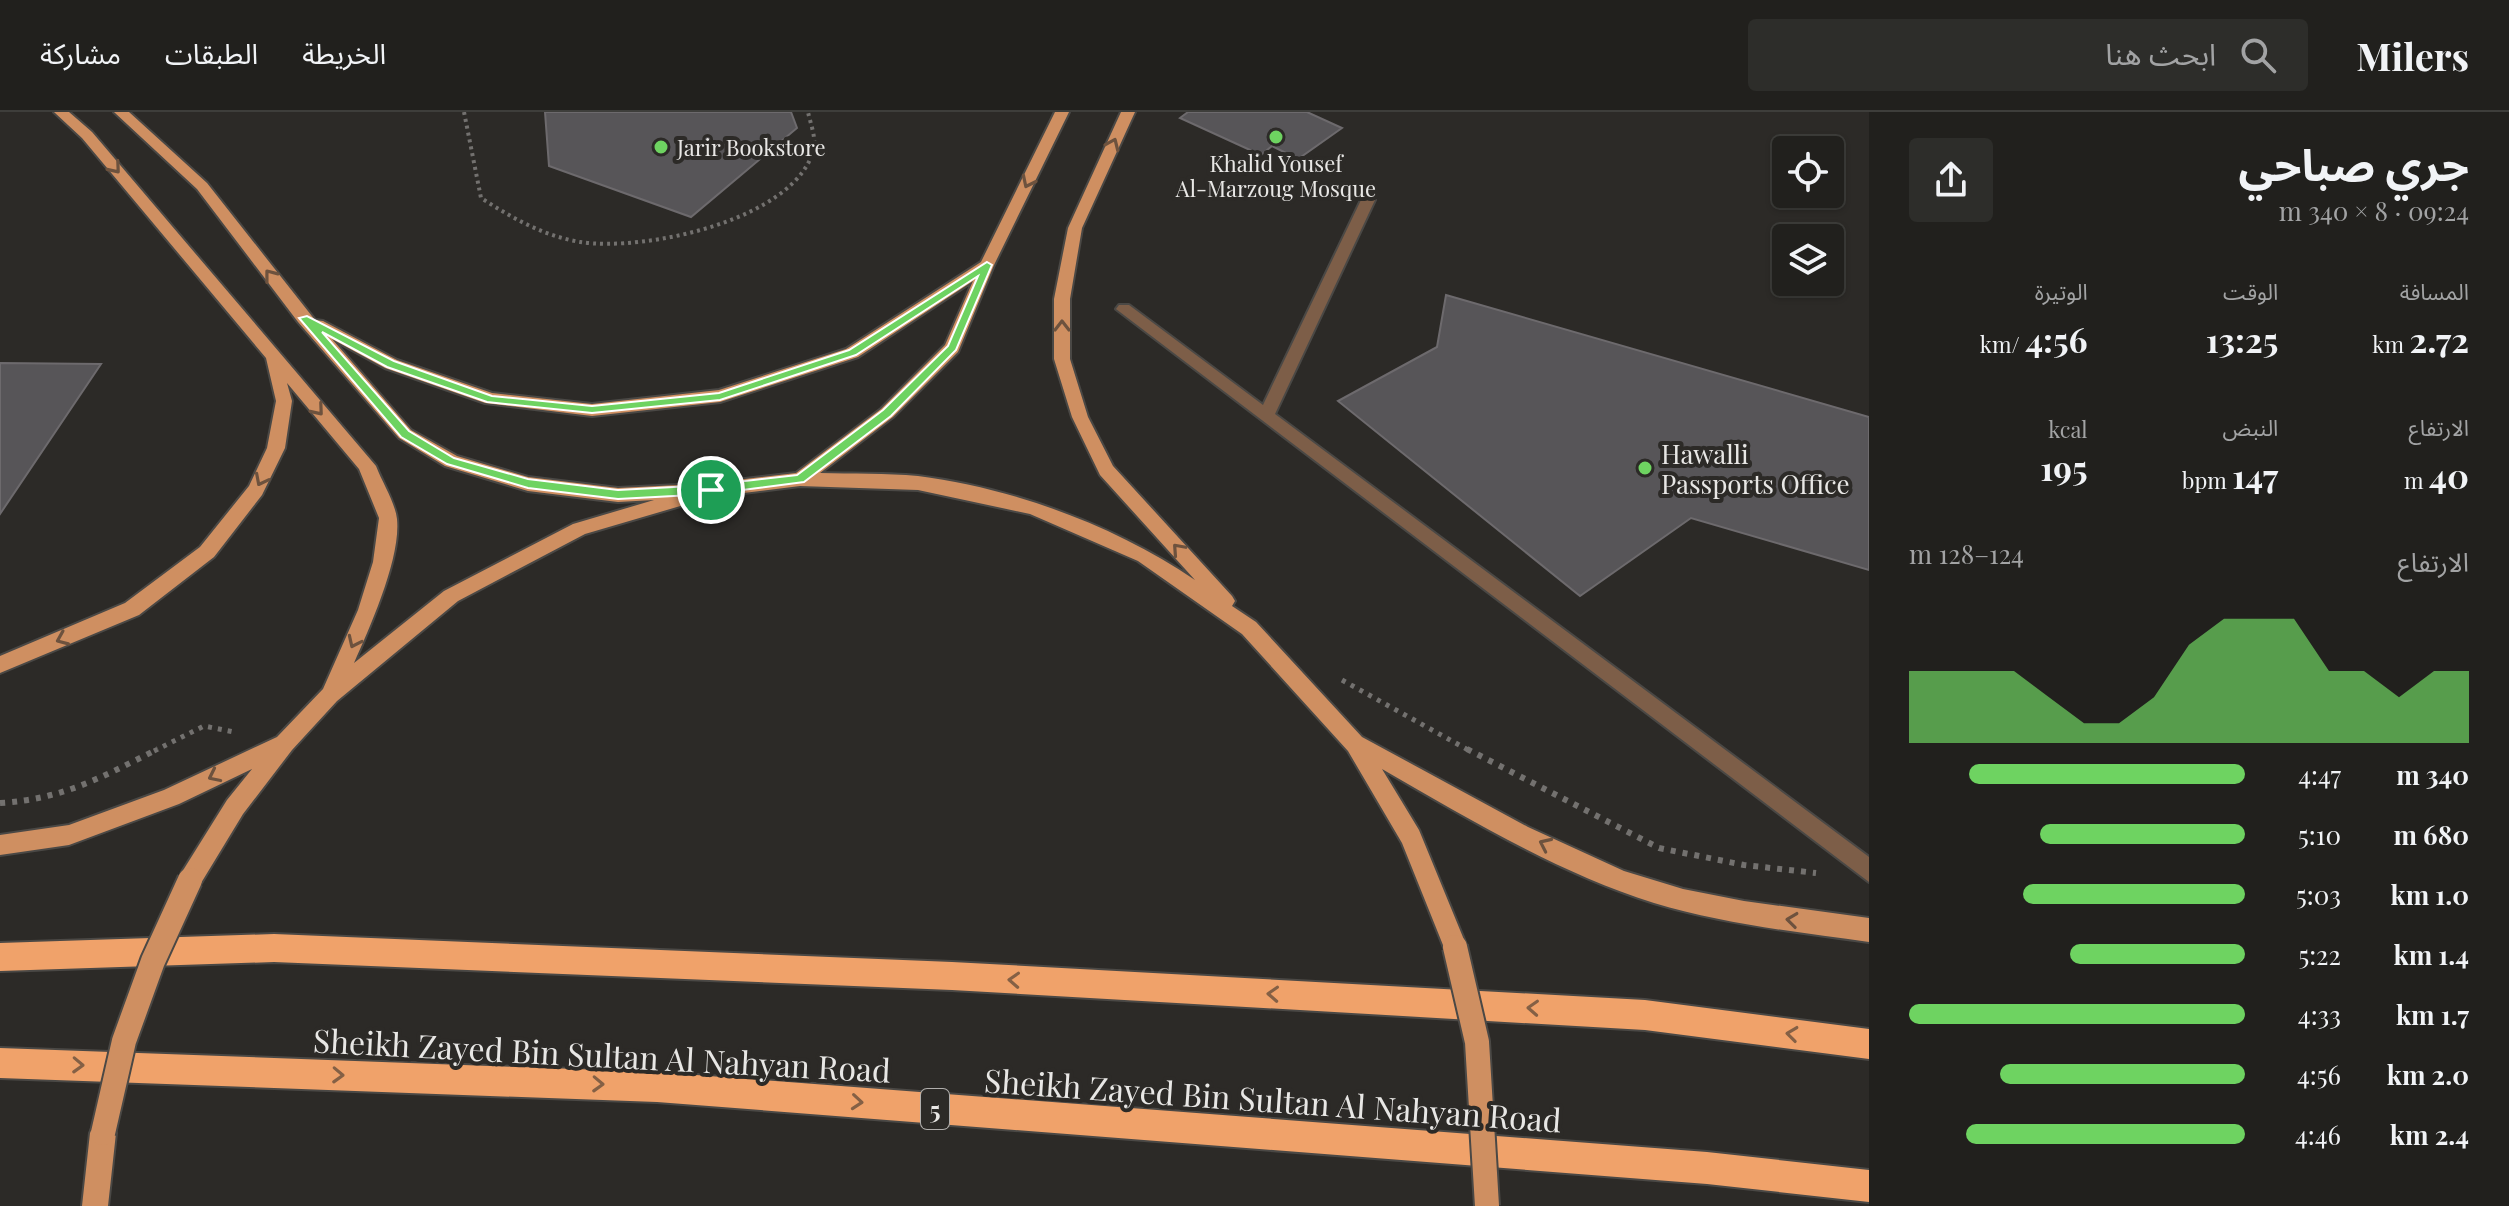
<!DOCTYPE html>
<html lang="ar">
<head>
<meta charset="utf-8">
<style>
  :root { --surface:#21201d; --page:#2d2d2a; --text:#f1f3f6; --muted:#a2a3a4; --line:#3e3e3b; --accent:#6ed361 }
  body { margin:0; font-family:"Playfair Display","Noto Sans Arabic",serif; background:var(--page); color:var(--text); direction:rtl; height:100vh; display:flex; flex-direction:column; font-size:30px; white-space:nowrap }
  * { box-sizing:border-box; margin:0 }
  p { font-size:26px; color:var(--muted) }
  .icon { flex:none; width:44px; height:44px; fill:none; stroke:currentColor; stroke-width:2; stroke-linecap:round; stroke-linejoin:round }
  .map { position:relative; flex:1; overflow:hidden; direction:ltr }
  .drawer { display:flex; flex-direction:column; background:var(--surface); width:640px }
  .drawer>* { flex:none }
  .fabs { position:absolute; left:1772px; top:24px; display:grid; gap:16px }
  .fabs a { display:grid; place-items:center; width:72px; height:72px; border-radius:8px; background:var(--surface); box-shadow:0 2px 6px #0004,0 0 0 2px var(--line); font-size:40px }
  .pin { position:absolute; display:grid; place-items:center; width:68px; height:68px; color:#fff; margin:-34px; border:4px solid #fff; border-radius:50%; box-shadow:0 2px 8px #0007 }
  .round { display:grid; place-items:center; flex:none; width:84px; height:84px; border-radius:8px; background:var(--page) }
  .overview { display:flex; align-items:center; justify-content:space-between; height:136px; padding:0 40px }
  h1 { font-size:44px; font-weight:700; line-height:60px }
  .metrics { display:grid; grid-template-columns:repeat(3,1fr); gap:12px; height:136px; padding:8px 40px }
  .metrics div { display:grid; align-content:center }
  .metrics b { font-size:34px; font-weight:700 }
  .metrics small { font-size:22px; font-weight:400 }
  .metrics p { font-size:22px }
  .chart { height:224px; padding:16px 40px }
  .chart p { display:flex; justify-content:space-between }
  .chart svg { width:100%; height:144px; margin-top:8px; fill:var(--accent); opacity:.7 }
  ul { padding:0 40px; list-style:none; font-size:26px }
  li { display:grid; grid-template-columns:128px 96px 1fr; align-items:center; height:60px }
  li i { height:20px; border-radius:10px; background:var(--accent) }
  header { display:flex; align-items:center; gap:48px; box-sizing:border-box; height:112px; padding:0 40px; background:var(--surface); border-bottom:2px solid var(--line) }
  header strong { font-size:38px }
  nav { display:flex; gap:44px; margin-inline-start:auto; font-size:28px }
  .search { width:560px; height:72px; background:var(--page); display:flex; align-items:center; gap:20px; box-sizing:border-box; padding:0 28px; border-radius:8px; color:var(--muted); font-size:30px }
  main { display:flex; flex:1; min-height:0 }
  .map>svg:first-child { display:block }
</style>
</head>
<body>
<header>
<strong>Milers</strong>
<div class="search"><svg class="icon" aria-label="search" viewBox="0 0 24 24"><circle cx="10" cy="10" r="6"/><path d="M15 15l6 6"/></svg>ابحث هنا</div>
<nav><a>الخريطة</a><a>الطبقات</a><a>مشاركة</a></nav>
</header>
<main>
<section class="drawer">
<div class="overview"><div><h1>جري صباحي</h1><p>09:24 · 8 × 340 m</p></div><a class="round"><svg class="icon" aria-label="share" viewBox="0 0 24 24"><path d="M12 15V3M7 8l5-5 5 5M5 13v7h14v-7"/></svg></a></div>
<div class="metrics">
<div><p>المسافة</p><b>2.72<small> km</small></b></div>
<div><p>الوقت</p><b>13:25</b></div>
<div><p>الوتيرة</p><b>4:56<small> /km</small></b></div>
</div>
<div class="metrics">
<div><p>الارتفاع</p><b>40<small> m</small></b></div>
<div><p>النبض</p><b>147<small> bpm</small></b></div>
<div><p>kcal</p><b>195</b></div>
</div>
<div class="chart"><p><span>الارتفاع</span>124–128 m</p>
<svg viewBox="0 0 160 44" preserveAspectRatio="none"><path d="M0 44V22L10 22L20 22L30 22L40 30L50 38L60 38L70 30L80 14L90 6L100 6L110 6L120 22L130 22L140 30L150 22L160 22V44z"/></svg>
</div>
<ul>
<li><b>340 m</b>4:47<i style="width:82%"></i></li>
<li><b>680 m</b>5:10<i style="width:61%"></i></li>
<li><b>1.0 km</b>5:03<i style="width:66%"></i></li>
<li><b>1.4 km</b>5:22<i style="width:52%"></i></li>
<li><b>1.7 km</b>4:33<i style="width:100%"></i></li>
<li><b>2.0 km</b>4:56<i style="width:73%"></i></li>
<li><b>2.4 km</b>4:46<i style="width:83%"></i></li>
</ul>
</section>
<div class="map">
<svg width="1869" height="1094" viewBox="0 0 1869 1094">
  <rect width="100%" height="100%" fill="#2c2a27"/>
  <!-- building -->
  <path fill="#575558" stroke="#6d6a6d" stroke-width="2" d="M545 0H791L797 16 691 105 549 54Z
    M1188 0H1307L1342 16 1298 47 1272 34 1261 43 1180 6Z
    M1446 183 1869 305V458L1691 406 1580 484 1338 289 1437 235Z
    M0 251 101 252 0 402Z"/>
  <g fill="none" stroke-linecap="round" stroke-linejoin="round">
    <!-- minor casing -->
    <g stroke="#4a4845" stroke-width="4">
      <path id="minor" d="M1368 84 1375 88 1275 302 1869 745V770L1116 197 1119 193H1129L1263 293 1361 88Z"/>
    </g>
    <!-- major casing -->
    <g stroke="#4a4845" stroke-width="4">
      <path id="major" d="M54 0H69L92 20 376 354C382 370 395 390 397 407 401 446 370 515 354 551L444 479 573 412 654 388 618 390 528 379 445 354 399 326 298 210 197 77 114 0H129L207 71 315 208 323 209 397 248 492 281 592 292 719 278 846 237 981 150 1055 0H1069L994 153 958 240 893 305 820 361C852 362 886 361 918 364 1013 376 1116 414 1195 468L1100 363 1072 305 1054 247V187L1068 116 1121 0H1135L1082 116 1070 187V247L1088 305 1113 354 1232 484 1235 489 1232 494 1256 510 1362 625 1528 715 1624 759 1683 777 1744 789 1869 806V830C1797 820 1724 812 1654 791 1558 761 1469 707 1382 657L1419 718 1467 835 1463 843 1455 847 1447 843 1402 731 1348 639 1242 522 1138 449 1030 402 918 378 800 374 711 385 585 422 458 489 337 589 292 638 243 702 198 776 190 779 182 776 179 768 182 760 227 688 252 657 179 692 69 733 0 743V723L69 713 164 678 277 625 323 577 358 498 373 450 379 406 359 357 287 271 292 289 285 336 262 383 214 445 139 503 0 561V544L125 491 200 435 249 374 267 336 276 289 266 246 82 26ZM973 169 945 233 881 297 796 361 711 371 687 378 679 373 618 376 528 365 457 344 411 318 332 227 385 256 485 291 592 304 720 290 858 245Z
        M103 1008 112 1012 116 1021 108 1094H82L90 1021 94 1012Z"/>
    </g>
    <!-- highway casing -->
    <g stroke="#4a4845" stroke-width="4">
      <path id="highway" d="M274 822 952 850 1645 888 1869 917V947L1645 918 952 878 274 850 0 859V831Z
        M0 936 657 960 1707 1040 1869 1058V1090L1707 1072 657 990 0 966Z"/>
    </g>
    <!-- path-far2 -->
    <path stroke="#73716f" stroke-width="4" stroke-dasharray="3 4" stroke-linecap="butt" d="M464 0 481 86C512 106 544 124 580 130 644 140 797 108 814 36 816 25 810 10 808 0"/>
    <!-- path-far1 -->
    <path stroke="#73716f" stroke-width="5" stroke-dasharray="4 6" stroke-linecap="butt" d="M1342 568 1470 639
      M154 639 204 614 234 620"/>
    <!-- path -->
    <path stroke="#73716f" stroke-width="6" stroke-dasharray="5 7" stroke-linecap="butt" d="M1467 637 1659 736 1744 753 1816 761
      M0 691C64 687 102 665 158 637"/>
    <!-- minor -->
    <use href="#minor" fill="#7d5e48" fill-rule="evenodd"/>
    <!-- major -->
    <use href="#major" fill="#cf8f61" fill-rule="evenodd"/>
    <!-- highway -->
    <use href="#highway" fill="#f0a26a" fill-rule="evenodd"/>
    <!-- major-bridge casing -->
    <g stroke="#4a4845" stroke-width="28" stroke-linecap="butt">
      <path id="major-bridge" d="M1455 835 1477 930 1487 1094
        M103 1021 124 929 153 849 190 768"/>
    </g>
    <!-- major-bridge -->
    <use href="#major-bridge" stroke="#cf8f61" stroke-width="24"/>
  </g>
  <!-- one-way arrows -->
  <defs><path id="oneway-chevron" d="M-2-3.5L2.5 0L-2 3.5" fill="none" stroke-width="1.6" stroke-linecap="round" stroke-linejoin="round" transform="scale(2)"/></defs>
  <g stroke="#6d523e">
    <use href="#oneway-chevron" transform="translate(1113 32) rotate(-66)"/>
    <use href="#oneway-chevron" transform="translate(115 56) rotate(50)"/>
    <use href="#oneway-chevron" transform="translate(1028 70) rotate(116)"/>
    <use href="#oneway-chevron" transform="translate(270 163) rotate(-128)"/>
    <use href="#oneway-chevron" transform="translate(1062 214) rotate(-90)"/>
    <use href="#oneway-chevron" transform="translate(318 298) rotate(50)"/>
    <use href="#oneway-chevron" transform="translate(261 368) rotate(117)"/>
    <use href="#oneway-chevron" transform="translate(1178 437) rotate(-132)"/>
    <use href="#oneway-chevron" transform="translate(62 527) rotate(157)"/>
    <use href="#oneway-chevron" transform="translate(354 530) rotate(115)"/>
    <use href="#oneway-chevron" transform="translate(214 664) rotate(154)"/>
    <use href="#oneway-chevron" transform="translate(1545 732) rotate(-155)"/>
    <use href="#oneway-chevron" transform="translate(1792 808) rotate(-173)"/>
  </g>
  <g stroke="#846045">
    <use href="#oneway-chevron" transform="translate(1014 868) rotate(-177)"/>
    <use href="#oneway-chevron" transform="translate(1273 882) rotate(-177)"/>
    <use href="#oneway-chevron" transform="translate(1533 896) rotate(-177)"/>
    <use href="#oneway-chevron" transform="translate(1792 922) rotate(-173)"/>
    <use href="#oneway-chevron" transform="translate(78 953) rotate(2)"/>
    <use href="#oneway-chevron" transform="translate(338 963) rotate(2)"/>
    <use href="#oneway-chevron" transform="translate(598 972) rotate(2)"/>
    <use href="#oneway-chevron" transform="translate(857 990) rotate(5)"/>
  </g>
  <!-- route -->
  <path fill="#6ed361" stroke="#fff" stroke-width="2" fill-rule="evenodd" d="M987 150 992 153 956 238 891 304 804 370 711 382 618 387 528 376 447 352 401 325 299 206 307 204 394 249 492 284 592 294 719 281 849 238ZM978 164 948 234 883 298 797 363 711 373 618 378 528 367 454 346 409 319 322 220 387 255 487 290 592 301 720 288 856 243Z"/>
  <!-- markers -->
  <g fill="#6ed361" stroke="#2c2a27" stroke-width="3">
    <circle cx="1276" cy="25" r="8"/>
    <circle cx="661" cy="35" r="8"/>
    <circle cx="1645" cy="356" r="8"/>
  </g>
  <g text-anchor="middle" dominant-baseline="central" stroke-width="8" stroke-linejoin="round" paint-order="stroke">
    <!-- far-poi labels -->
    <g font-size="22" fill="#e8e7e5" stroke="#2c2a27" text-anchor="start">
      <text x="677" y="35">Jarir Bookstore</text>
      <text x="1276" y="51" text-anchor="middle">Khalid Yousef<tspan x="1276" dy="25">Al-Marzoug Mosque</tspan></text>
    </g>
    <!-- shield labels -->
    <rect fill="#2c2a27" stroke="#b0aeac" stroke-width="2" x="921" y="977" width="28" height="40" rx="6"/>
    <g font-size="24" font-weight="bold" fill="#e8e7e5">
      <text x="935" y="997">5</text>
    </g>
    <!-- poi labels -->
    <g font-size="26" fill="#e8e7e5" stroke="#2c2a27" text-anchor="start">
      <text x="1661" y="341">Hawalli<tspan x="1661" dy="30">Passports Office</tspan></text>
    </g>
    <!-- near-street labels -->
    <g font-size="32" fill="#e8e7e5" stroke="#2c2a27">
      <text transform="translate(602 942) rotate(3)">Sheikh Zayed Bin Sultan Al Nahyan Road</text>
      <text transform="translate(1273 987) rotate(4)">Sheikh Zayed Bin Sultan Al Nahyan Road</text>
    </g>
  </g>
</svg>
<div class="fabs">
<a><svg class="icon" aria-label="locate" viewBox="0 0 24 24"><circle cx="12" cy="12" r="6"/><path d="M12 2v4M12 18v4M2 12h4M18 12h4"/></svg></a>
<a><svg class="icon" aria-label="layers" viewBox="0 0 24 24"><path d="M12 4l9 5-9 5-9-5zM3 14l9 5 9-5"/></svg></a>
</div>
<div class="pin" style="left:711px;top:378px;background:#1e9e55"><svg class="icon" aria-label="arrive" viewBox="0 0 24 24"><path d="M6 21V4h12l-3 4 3 4H6"/></svg></div>
</div>
</main>
</body>
</html>
